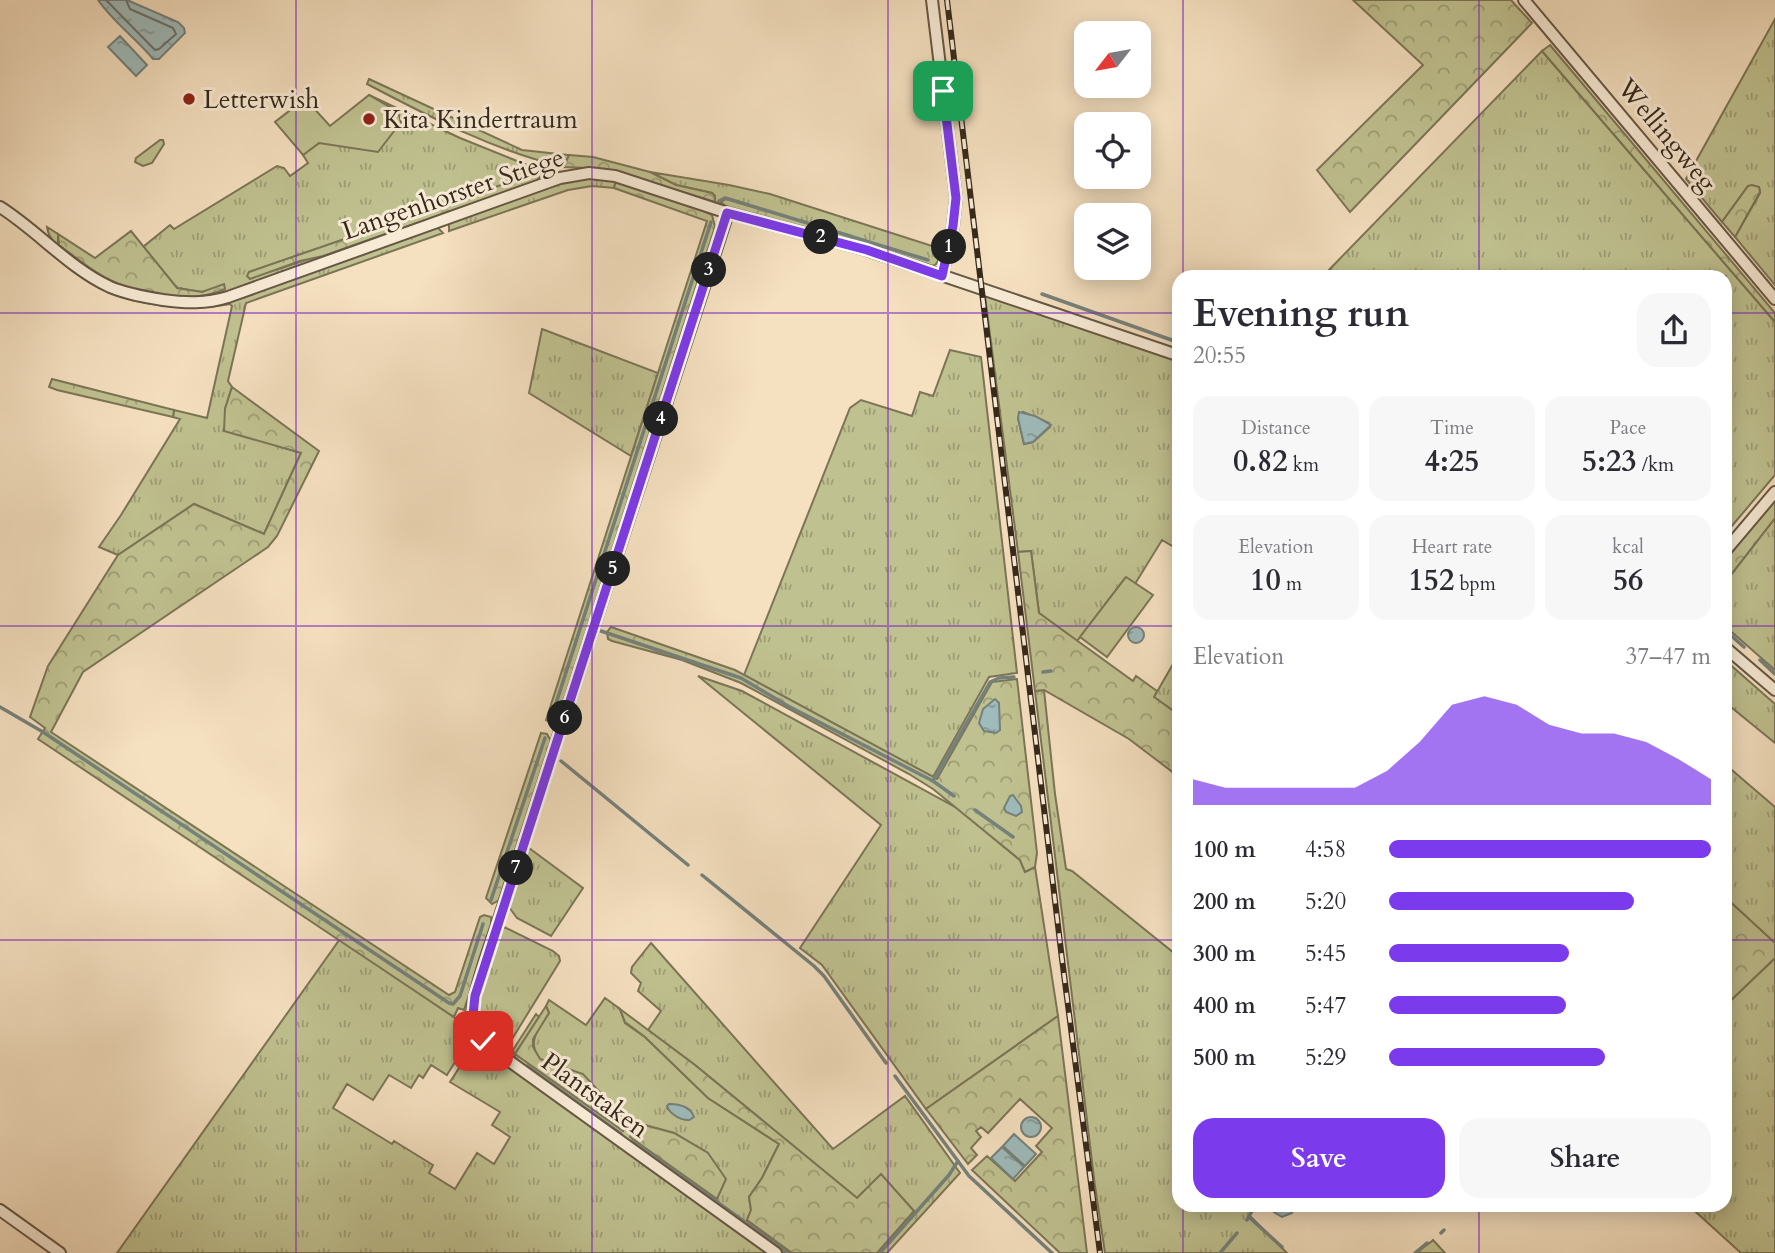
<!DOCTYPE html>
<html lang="en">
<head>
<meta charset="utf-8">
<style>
  :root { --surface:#fff; --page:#f7f7f7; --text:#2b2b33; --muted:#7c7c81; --accent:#7c3aed }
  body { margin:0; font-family:Cardo,serif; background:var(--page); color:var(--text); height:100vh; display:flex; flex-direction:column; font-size:26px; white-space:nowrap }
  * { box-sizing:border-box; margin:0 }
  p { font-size:23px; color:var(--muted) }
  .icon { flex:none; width:38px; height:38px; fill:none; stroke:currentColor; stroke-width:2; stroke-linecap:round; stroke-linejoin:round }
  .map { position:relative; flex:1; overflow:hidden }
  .side { position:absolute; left:1172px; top:270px; width:560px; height:942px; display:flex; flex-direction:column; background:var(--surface); border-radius:21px; box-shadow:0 4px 18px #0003 }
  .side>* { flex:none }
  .needle { width:46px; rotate:239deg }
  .tools { position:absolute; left:1074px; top:21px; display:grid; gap:14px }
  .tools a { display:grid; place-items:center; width:77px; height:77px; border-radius:14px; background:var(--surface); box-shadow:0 4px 18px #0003; font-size:35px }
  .pin { position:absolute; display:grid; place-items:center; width:60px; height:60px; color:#fff; margin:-30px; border-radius:14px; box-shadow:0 4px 10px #0006 }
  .km { position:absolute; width:35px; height:35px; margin:-18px; border-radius:50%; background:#222; color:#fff; font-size:19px; line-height:35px; text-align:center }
  .round { display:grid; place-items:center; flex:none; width:74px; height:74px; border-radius:21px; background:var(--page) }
  .summary { display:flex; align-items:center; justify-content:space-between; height:119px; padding:0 21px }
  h1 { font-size:38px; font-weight:700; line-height:52px }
  .metrics { display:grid; grid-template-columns:repeat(3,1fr); gap:10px; height:119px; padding:7px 21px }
  .metrics div { display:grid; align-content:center; border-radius:18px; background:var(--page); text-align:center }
  .metrics b { font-size:30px; font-weight:700 }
  .metrics small { font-size:19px; font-weight:400 }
  .metrics p { font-size:19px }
  .chart { height:196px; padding:14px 21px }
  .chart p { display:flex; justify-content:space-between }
  .chart svg { width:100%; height:126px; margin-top:7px; fill:var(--accent); opacity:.7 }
  .primary-button { display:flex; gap:14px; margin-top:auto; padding:14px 21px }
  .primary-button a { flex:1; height:80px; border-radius:21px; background:var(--accent); color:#fff; font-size:28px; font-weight:700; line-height:80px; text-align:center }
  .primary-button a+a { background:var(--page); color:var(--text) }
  ul { padding:0 21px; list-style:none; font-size:23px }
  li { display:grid; grid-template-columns:112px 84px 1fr; align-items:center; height:52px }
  li i { height:18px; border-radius:9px; background:var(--accent) }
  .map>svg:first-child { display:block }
</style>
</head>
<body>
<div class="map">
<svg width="1775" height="1253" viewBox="0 0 1775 1253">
  <defs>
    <pattern id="grass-tufts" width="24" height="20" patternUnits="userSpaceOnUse" patternTransform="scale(1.75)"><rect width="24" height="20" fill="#c0c190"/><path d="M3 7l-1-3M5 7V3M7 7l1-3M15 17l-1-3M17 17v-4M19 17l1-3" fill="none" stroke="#9d9d75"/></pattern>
    <pattern id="forest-crowns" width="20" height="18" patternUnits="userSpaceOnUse" patternTransform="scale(1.75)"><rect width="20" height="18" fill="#c0c190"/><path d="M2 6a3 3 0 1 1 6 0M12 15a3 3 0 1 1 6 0" fill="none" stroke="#9d9d75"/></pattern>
    <pattern id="water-ripples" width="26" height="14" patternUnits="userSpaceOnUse" patternTransform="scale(1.75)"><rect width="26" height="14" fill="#9fbbbb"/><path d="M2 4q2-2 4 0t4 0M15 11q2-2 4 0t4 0" fill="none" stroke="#829897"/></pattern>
  </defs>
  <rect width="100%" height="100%" fill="#f5e0c0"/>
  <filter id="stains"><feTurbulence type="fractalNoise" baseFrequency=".00286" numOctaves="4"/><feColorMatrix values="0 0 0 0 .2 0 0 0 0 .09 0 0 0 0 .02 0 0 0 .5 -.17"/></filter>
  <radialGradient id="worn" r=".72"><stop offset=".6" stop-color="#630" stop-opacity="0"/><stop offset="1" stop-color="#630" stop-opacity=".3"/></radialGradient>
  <!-- grass -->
  <path fill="url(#grass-tufts)" stroke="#7b7556" stroke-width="2" fill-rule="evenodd" d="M1775 19V285L1735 237 1760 193 1759 187 1748 186 1722 222 1686 179Z
    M1542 51 1775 322V475L1726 533V276H1323Z
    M369 79 522 150 569 155 564 167C495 151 430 117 367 84Z
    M369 95 460 138 542 171 545 176 543 180 218 297C158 299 118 293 70 255 59 247 49 241 47 227L58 234V243L62 247C75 257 88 267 102 275 123 287 195 306 217 293 220 292 222 288 225 286L202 292 177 288 143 247 170 225 174 229 277 166 284 168 290 176 308 163 303 155 319 143 398 112ZM542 171V176L536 181 323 256C297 260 274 274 248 276L249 272Z
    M160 140H163L164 144 152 163 143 166 135 162 136 158Z
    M650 172 729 185 770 194 932 246 939 244 942 254 936 264 931 267 851 240 852 236 726 199 721 202 722 205 715 202V196L712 193 676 185Z
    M593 177 616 180 614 188 592 186 568 190 449 231V223L562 182Z
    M437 227 443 233 246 303 228 381 232 387 225 409 301 453 264 534 194 504 118 555 99 547 121 515 180 419 173 417 174 410 207 418 232 306 230 304C200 310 143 307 115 294 105 290 96 283 86 277L193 306Z
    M985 296 1179 360V550L1162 540 1135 584 1125 578 1077 641 1039 613 1031 551 1018 552ZM1023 412 1049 423 1050 427 1033 442 1024 444 1018 418Z
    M542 329 658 373 631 456 529 393Z
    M950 350 981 357 1017 673 989 677 933 777 744 675 850 408 861 400 912 416 920 392 933 396Z
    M1775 518V670L1726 627V581Z
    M1726 661 1775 704V743L1726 703Z
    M1173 664 1179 667V715L1154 697Z
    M698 676 742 691 959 809 1020 860 1025 872 1035 867 1058 1016 926 1109 822 965 800 948 881 825Z
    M1044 690 1055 794 1066 869 1072 871 1179 957 1180 1204H1255L1249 1215 1287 1253H1105L1095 1186 1035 691Z
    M1726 765 1775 807V943L1726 898Z
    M529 848 583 888 551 936 517 918 509 907 513 889Z
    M504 927 553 951 559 956 560 961 509 1044 502 1047C465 1031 481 992 490 963 494 952 496 936 504 927Z
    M340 939 458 1020C474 1039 457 1058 447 1075L431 1065 423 1078 419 1075 411 1088 389 1075 373 1100 347 1084 333 1108 392 1144 394 1141 433 1165 429 1173 455 1189 477 1153 494 1164 510 1137 492 1125 500 1112 450 1082 470 1051 481 1046 770 1253H117Z
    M651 943 833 1149 905 1096 960 1173 887 1253H877L914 1211 881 1175 857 1198 695 1065 648 1030 661 1011 638 991 641 983 631 973 632 967Z
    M1775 958V1253H1741L1687 1204H1726V1005Z
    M605 998 620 1009 625 1023 645 1037 708 1098 779 1144 762 1178 749 1197 751 1210 747 1220 792 1253H780L516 1061 513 1050 536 1014 539 1017 515 1054 624 1118 583 1075 540 1059C526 1042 539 1028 549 1013L546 1006 549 1000 586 1025ZM669 1104 685 1107 691 1111 689 1120C680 1120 673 1115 667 1108ZM637 1123 674 1133 708 1153 631 1136Z
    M1433 1240 1445 1253H1416L1432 1241Z"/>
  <!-- forest -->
  <path fill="url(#forest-crowns)" stroke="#7b7556" stroke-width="2" d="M1353 0H1511L1532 23 1350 212 1317 170 1423 65Z
    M1550 45 1775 313V322L1542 51Z
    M569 155 593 157 650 172 676 185 712 193 715 196V202L607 169 564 167Z
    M542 171V175L536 181 323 256 300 261 250 279 247 276 249 272Z
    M616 181 704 211 712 215 715 227 558 719 551 723 546 720 707 221 614 188Z
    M1752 185 1759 187 1760 192 1735 237 1722 222 1748 186Z
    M726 199 829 229 853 238 851 240 726 207 721 202Z
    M131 231 177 288 202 292 224 284 225 289C191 305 137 295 104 277 88 268 74 256 59 245L58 234 95 258Z
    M52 379 174 410 173 417 57 390 49 387Z
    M232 387 319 451 277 536 268 547 83 672 51 732 449 995 455 992 480 917 484 915 491 917V927L464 1010 458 1008 454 1017 38 739 45 728 30 717 48 666 118 555 194 504 264 534 301 453 224 431 225 409Z
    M1775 500V518L1726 581V559Z
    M1031 551 1039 613 1133 681 1136 676 1157 691 1154 697 1179 715V777L1129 739 1044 690 1035 691 1018 552Z
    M611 627 735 670 937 779 992 682 1017 679 1037 853 1035 867 1025 872 1020 860 933 789 909 774 741 683 682 660 612 641 608 639 607 632Z
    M541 733 547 734 551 741V745L499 900 492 904 486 898Z
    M1726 898 1775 943V958L1726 1005Z
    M546 1006 549 1013 533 1039V1047L540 1059 583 1074 624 1118 626 1125 623 1131 515 1054Z
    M620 1009 695 1065 857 1198 881 1174 914 1211 877 1253H792L747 1220 751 1210 749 1197 762 1178 779 1144 708 1098 645 1037 625 1022Z
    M1058 1016 1087 1253H1060L972 1170 987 1156 1015 1181 1042 1152 1036 1146 1052 1128 1020 1099 988 1133 981 1127 976 1131 981 1137 971 1148 977 1155 968 1164 926 1109Z
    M637 1123 674 1133 708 1153 726 1179 717 1199 630 1137Z"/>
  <!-- park -->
  <path fill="#c0c190" stroke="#7b7556" stroke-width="2" d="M311 94 314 98 309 103 330 126 369 95 398 112 401 122 378 152 319 143 303 155 275 122Z
    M1126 577 1153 595 1107 657 1080 637Z"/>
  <!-- water -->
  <path fill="url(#water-ripples)" stroke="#75817b" stroke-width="2" d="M98 0H127L178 22 184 28 185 33 159 59H153C136 38 113 22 98 0Z
    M120 36 147 65 136 76 108 47Z
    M1019 412 1035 416 1051 425 1033 442 1024 444 1018 418Z
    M1128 635a8 8 0 1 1 16 0a8 8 0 1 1-16 0Z
    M995 699 999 703 1000 730 996 733 984 731 979 723 983 709Z
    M1013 795 1021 806 1022 812 1016 816 1006 812 1004 808 1010 796Z
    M669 1104C679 1104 690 1106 694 1117L689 1120C680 1120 670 1114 667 1106Z
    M1021 1127a10 10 0 1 1 20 0a10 10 0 1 1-20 0Z
    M1014 1134 1036 1154 1025 1166 1003 1146Z
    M1002 1147 1024 1167 1013 1179 991 1158Z
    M1272 1204H1296L1292 1213 1282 1217 1274 1212Z"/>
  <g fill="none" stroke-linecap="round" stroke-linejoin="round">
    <!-- shore -->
    <path stroke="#6a726b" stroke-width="2" d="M106 0 155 50 159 49 176 34 173 28 130 9 126 0"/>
    <!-- stream -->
    <path stroke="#75817b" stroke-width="3.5" d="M719 201 725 198 732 200 928 260
      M1042 294 1180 343
      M601 631 741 678 788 706 933 781 954 796
      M1726 631 1744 647
      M1760 660 1775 674
      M1043 672 1051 671
      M0 707 43 732 449 1003 453 1004 460 996 483 924
      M551 719 711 222
      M561 761 688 865
      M933 781 990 682 999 678 1014 677
      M975 810 1013 837
      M702 875 814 966 824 976 886 1063
      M491 900 545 738
      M527 1066 621 1134
      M895 1076 969 1176 1052 1253
      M632 1141 788 1253
      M1249 1217 1282 1247
      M1247 1220 1256 1204
      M1441 1233 1444 1230
      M880 1253 949 1175 958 1161
      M1220 1253 1237 1233
      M1415 1253 1427 1243"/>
    <!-- minor casing -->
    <g stroke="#665744" stroke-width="14">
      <path id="minor" d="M932 0 956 198 953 226 942 276
        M1524 0 1775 299
        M0 207C38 231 69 268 110 287 127 294 145 297 163 300 185 303 206 304 228 297L560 178 589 173 615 176 728 213 867 250 1180 356
        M728 213 500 916C493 938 465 1010 473 1029 475 1036 482 1041 487 1045L776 1253
        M1726 550 1775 492
        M1726 648 1775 690
        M0 1210 60 1253"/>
    </g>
    <!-- minor -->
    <use href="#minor" stroke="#f8ebd6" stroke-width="10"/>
    <!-- rail casing -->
    <g stroke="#36291b" stroke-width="6">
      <path id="rail" d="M947 0 1062 959 1100 1253"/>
    </g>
    <!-- rail -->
    <use href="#rail" stroke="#f8ebd6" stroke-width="3.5" stroke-dasharray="10" stroke-linecap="butt"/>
  </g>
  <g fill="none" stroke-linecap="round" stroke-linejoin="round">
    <!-- route casing -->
    <g stroke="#fff" stroke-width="14">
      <path id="route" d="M483 1041 472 1025 475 996 727 213 867 250 942 276 953 226 956 198 943 91"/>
    </g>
    <!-- route -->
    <use href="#route" stroke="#7c3aed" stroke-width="9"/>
  </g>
  <!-- grid -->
  <path fill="none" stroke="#7b2cbf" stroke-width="2" stroke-opacity="0.55" d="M296 0V1253M592 0V1253M888 0V1253M1183 0V276M1479 0V276M0 313H1180M1726 313H1775M0 626H1180M1726 626H1775M0 940H1180M1726 940H1775M1183 1204V1253M1479 1204V1253"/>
  <!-- markers -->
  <g fill="#8f2418" stroke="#f8ebd6" stroke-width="2.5">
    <circle cx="189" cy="99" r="7"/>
    <circle cx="369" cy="119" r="7"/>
  </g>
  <g text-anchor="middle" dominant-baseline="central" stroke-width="6" stroke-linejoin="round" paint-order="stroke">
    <!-- poi labels -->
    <g font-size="26" fill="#36291b" stroke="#f8ebd6" text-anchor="start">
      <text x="203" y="99">Letterwish</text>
      <text x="383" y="119">Kita Kindertraum</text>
    </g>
    <!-- street labels -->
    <g font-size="26" fill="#36291b" stroke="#f8ebd6">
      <text transform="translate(1667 135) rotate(50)">Wellingweg</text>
      <text transform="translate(453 194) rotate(-19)">Langenhorster Stiege</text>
      <text transform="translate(595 1095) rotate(36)">Plantstaken</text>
    </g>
  </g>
  <rect width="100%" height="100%" filter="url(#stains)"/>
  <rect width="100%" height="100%" fill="url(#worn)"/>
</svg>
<div class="tools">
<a><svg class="needle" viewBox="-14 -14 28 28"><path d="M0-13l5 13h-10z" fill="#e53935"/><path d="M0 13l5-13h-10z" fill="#7c7c81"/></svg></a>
<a><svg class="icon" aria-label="locate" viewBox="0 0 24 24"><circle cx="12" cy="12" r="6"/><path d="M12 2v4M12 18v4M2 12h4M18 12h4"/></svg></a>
<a><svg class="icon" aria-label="layers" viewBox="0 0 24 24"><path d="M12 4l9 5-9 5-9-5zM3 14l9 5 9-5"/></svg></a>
</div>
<div class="pin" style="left:943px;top:91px;background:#1e9e55"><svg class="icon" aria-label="arrive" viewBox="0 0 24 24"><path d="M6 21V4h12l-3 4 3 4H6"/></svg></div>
<div class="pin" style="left:483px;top:1041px;background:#d93025"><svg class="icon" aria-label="check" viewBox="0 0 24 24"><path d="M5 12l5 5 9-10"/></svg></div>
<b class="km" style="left:949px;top:247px">1</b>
<b class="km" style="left:821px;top:237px">2</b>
<b class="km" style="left:709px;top:270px">3</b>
<b class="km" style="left:661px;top:419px">4</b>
<b class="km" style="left:613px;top:569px">5</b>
<b class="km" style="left:565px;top:718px">6</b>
<b class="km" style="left:516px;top:868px">7</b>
<section class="side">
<div class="summary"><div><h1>Evening run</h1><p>20:55</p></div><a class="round"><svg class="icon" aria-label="share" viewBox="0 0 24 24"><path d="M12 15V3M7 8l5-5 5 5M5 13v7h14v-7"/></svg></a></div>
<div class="metrics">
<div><p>Distance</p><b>0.82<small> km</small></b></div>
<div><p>Time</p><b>4:25</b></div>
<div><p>Pace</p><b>5:23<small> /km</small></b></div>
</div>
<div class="metrics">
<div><p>Elevation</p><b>10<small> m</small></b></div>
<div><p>Heart rate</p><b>152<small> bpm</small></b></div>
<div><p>kcal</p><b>56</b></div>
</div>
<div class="chart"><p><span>Elevation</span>37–47 m</p>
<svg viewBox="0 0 160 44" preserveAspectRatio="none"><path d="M0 44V35L10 38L20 38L30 38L40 38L50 38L60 32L70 22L80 9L90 6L100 9L110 16L120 19L130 19L140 22L150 28L160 35V44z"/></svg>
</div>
<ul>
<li><b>100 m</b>4:58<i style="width:100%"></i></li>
<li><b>200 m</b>5:20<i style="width:76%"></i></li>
<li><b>300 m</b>5:45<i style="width:56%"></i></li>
<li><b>400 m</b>5:47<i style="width:55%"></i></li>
<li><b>500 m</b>5:29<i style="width:67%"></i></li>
</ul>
<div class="primary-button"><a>Save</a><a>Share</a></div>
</section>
</div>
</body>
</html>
